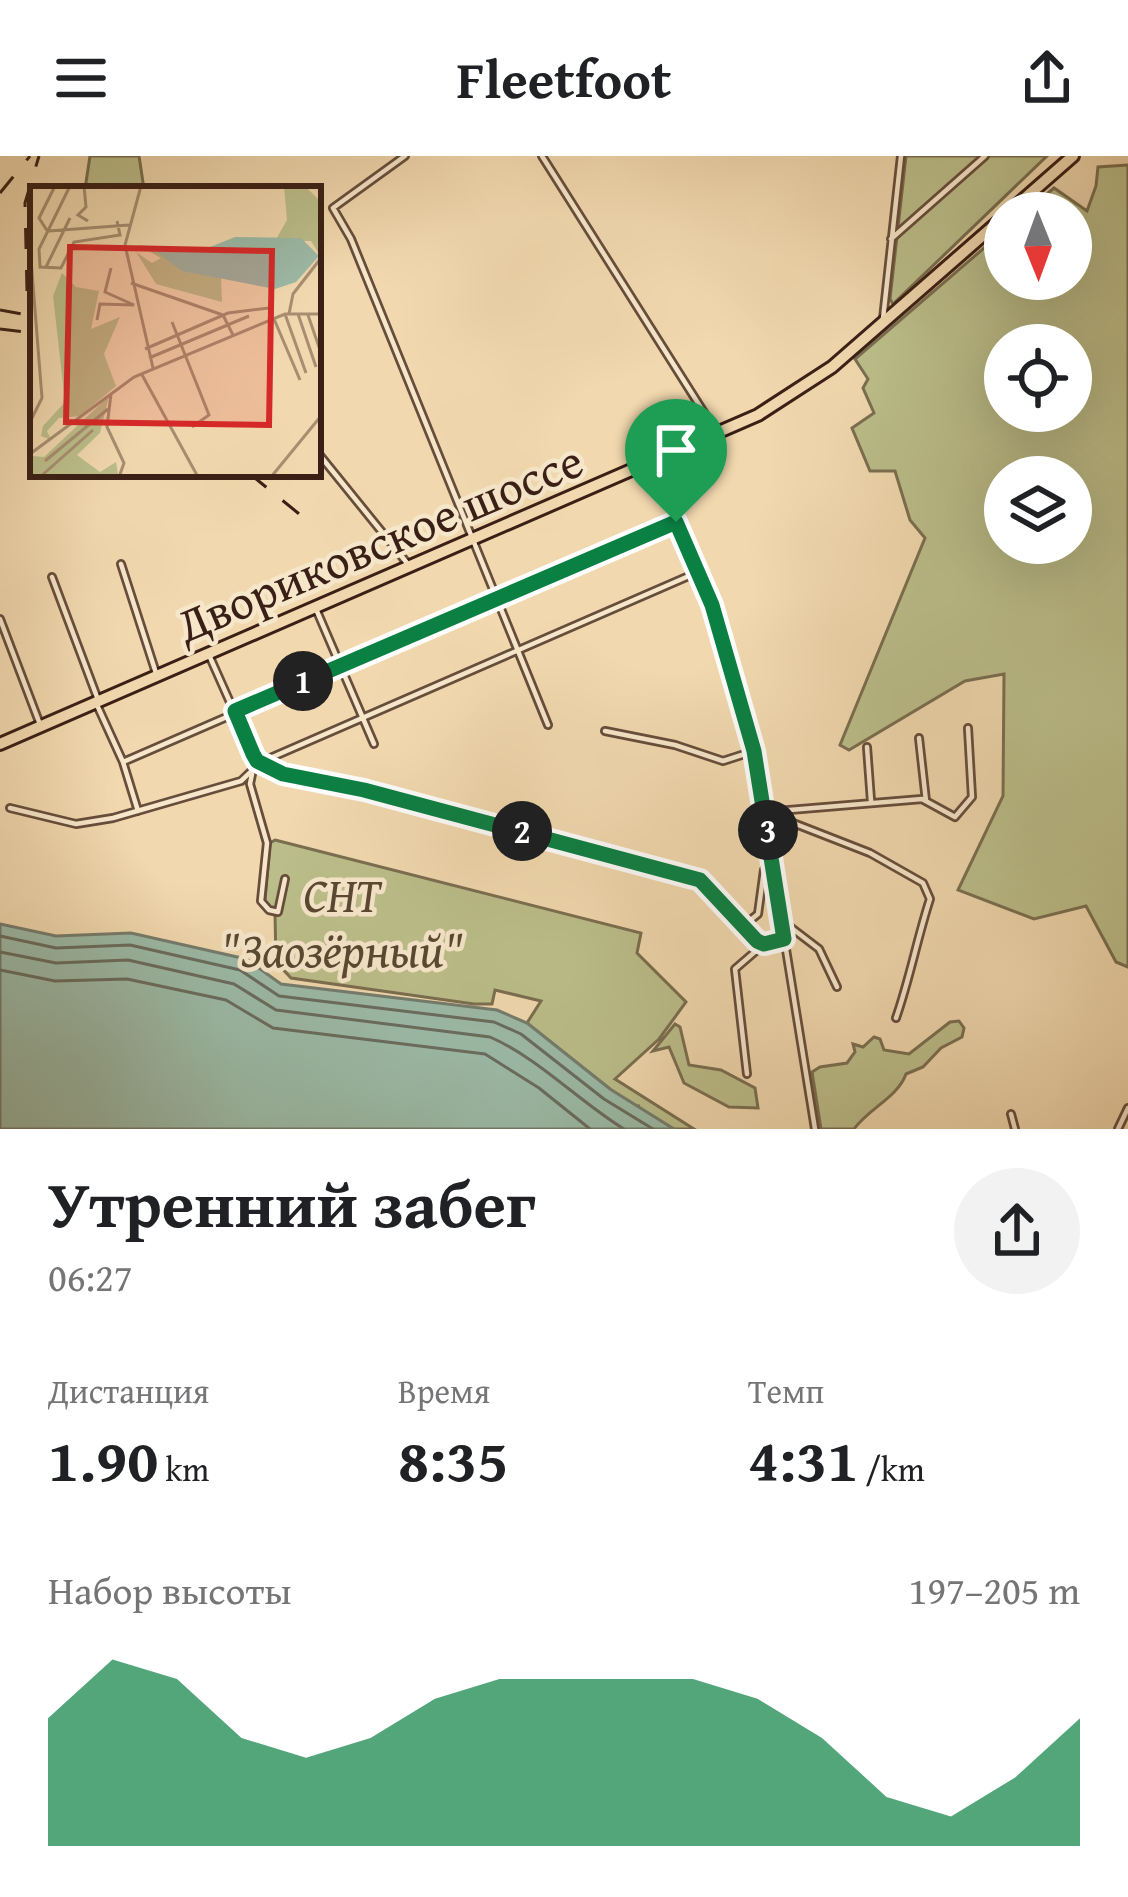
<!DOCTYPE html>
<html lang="ru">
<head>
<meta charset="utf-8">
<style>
  :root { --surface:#fff; --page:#f2f2f2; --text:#202124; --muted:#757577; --accent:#0b8043 }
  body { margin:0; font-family:"Gentium Book Plus",serif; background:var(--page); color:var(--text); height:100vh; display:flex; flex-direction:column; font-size:45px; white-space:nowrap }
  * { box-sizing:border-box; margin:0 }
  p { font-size:39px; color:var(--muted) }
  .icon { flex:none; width:66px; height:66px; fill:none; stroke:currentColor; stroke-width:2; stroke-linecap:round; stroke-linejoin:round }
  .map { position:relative; height:973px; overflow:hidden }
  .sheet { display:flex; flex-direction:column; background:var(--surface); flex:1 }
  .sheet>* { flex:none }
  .needle { width:78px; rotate:179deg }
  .tools { position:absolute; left:984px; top:36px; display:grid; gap:24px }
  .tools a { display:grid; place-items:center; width:108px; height:108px; border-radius:50%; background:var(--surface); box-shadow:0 12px 48px #0002; font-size:60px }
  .pin { position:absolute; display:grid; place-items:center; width:102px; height:102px; color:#fff; margin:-123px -51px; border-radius:50% 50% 50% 0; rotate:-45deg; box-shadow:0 0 12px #0007 }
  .pin .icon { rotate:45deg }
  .km { position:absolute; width:60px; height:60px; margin:-30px; border-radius:50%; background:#222; color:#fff; font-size:33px; line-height:60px; text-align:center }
  .round { display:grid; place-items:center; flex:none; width:126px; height:126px; border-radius:63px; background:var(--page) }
  .headline { display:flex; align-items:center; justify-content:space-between; height:204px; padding:0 48px }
  h1 { font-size:66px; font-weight:700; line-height:90px }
  .figures { display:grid; grid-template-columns:repeat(3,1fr); gap:18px; height:204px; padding:12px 48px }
  .figures div { display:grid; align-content:center }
  .figures b { font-size:60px; font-weight:700 }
  .figures small { font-size:33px; font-weight:400 }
  .figures p { font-size:33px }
  .chart { height:336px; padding:24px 48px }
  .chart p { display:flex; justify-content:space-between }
  .chart svg { width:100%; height:216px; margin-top:12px; fill:var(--accent); opacity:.7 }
  header { display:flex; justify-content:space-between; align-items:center; height:156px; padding:0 48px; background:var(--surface); font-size:54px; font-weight:700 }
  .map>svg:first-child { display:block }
</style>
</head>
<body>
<header><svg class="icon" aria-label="menu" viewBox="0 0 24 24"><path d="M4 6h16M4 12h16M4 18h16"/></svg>Fleetfoot<svg class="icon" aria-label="share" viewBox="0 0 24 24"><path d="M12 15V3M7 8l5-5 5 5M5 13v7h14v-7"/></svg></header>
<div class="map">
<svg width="1128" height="973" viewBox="0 0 1128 973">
  <rect width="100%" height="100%" fill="#f1d8ae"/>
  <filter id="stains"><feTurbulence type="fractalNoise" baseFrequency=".00167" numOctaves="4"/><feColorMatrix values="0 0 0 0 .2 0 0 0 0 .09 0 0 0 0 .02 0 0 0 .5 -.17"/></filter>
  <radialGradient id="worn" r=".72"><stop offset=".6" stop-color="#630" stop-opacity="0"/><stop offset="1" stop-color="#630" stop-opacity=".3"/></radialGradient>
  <!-- green -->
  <path fill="#bbbe8a" stroke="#7a6e50" stroke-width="3" fill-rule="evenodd" d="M90 0H139L144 33H85Z
    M906 0H1047L893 148 890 143Z
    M1128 9V811L1116 806 1086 750 1034 763 958 734 1003 640 1004 518 965 525 849 594 840 589 925 382 910 364 895 315H870L852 272 874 257 863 232 868 223 855 203 1005 74V123H1071V57H1024L1054 32 1087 55 1096 30 1098 11ZM1005 189H1071V255H1005ZM1071 321V387H1005V321Z
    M275 684 641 777 637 797 686 846 659 883 615 923 694 973H629L638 950 612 951 610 933 527 867 541 845 495 834 492 848H474L291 822 276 806 275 758 265 744 270 687Z
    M959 865 964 872 962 881 941 892 923 911 906 918C898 941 868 953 854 973H821L812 916 820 911 847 907 855 896 853 888 863 891 874 881 880 883 884 894 909 898 950 866Z
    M675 868 680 871 689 909 721 914 755 932 758 952 729 951 684 927 669 891 653 895Z"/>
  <!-- water -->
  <path fill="#9bbaa7" stroke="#747c6d" stroke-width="3" d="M0 768 56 780 131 777 246 803 281 828 497 854 527 867 610 933 674 973H0Z"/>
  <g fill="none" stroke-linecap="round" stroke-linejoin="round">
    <!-- shore -->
    <path stroke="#6a6c5e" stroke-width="3" d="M0 780 56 792 130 789 240 814 279 840 494 866 521 878 604 943 653 973
      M0 796 56 807 128 804 234 828 276 854 490 881C540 903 578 945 624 973
      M0 814 55 825 127 823 226 844 273 872 485 898 539 932 590 973"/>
    <!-- street casing -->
    <g stroke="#674d3b" stroke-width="10">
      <path id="street" d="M405 0 333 52 351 83 548 569
        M542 0 715 274
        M891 83 985 0
        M883 163 901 0
        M318 297 407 407
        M652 307 712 449 754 595 815 973
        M121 408 156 517
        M52 421 97 541
        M316 453 374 588
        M0 463 41 571
        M209 499 253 598 267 612 700 724 757 785 764 788 784 783
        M97 549 123 606 138 655
        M605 575 675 589 723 605 754 595
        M919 582 926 645
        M867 591 871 645
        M123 606 676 366
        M252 618 250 628 267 687 261 745 269 754 278 756 285 723
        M10 652 76 668 113 662 241 625 261 606 698 416
        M781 764 819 793 837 831
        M743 770 758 758 764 714 772 703
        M896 862C910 822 917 783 930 743L923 727 870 697 765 656 922 643 955 661 972 641 968 572
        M747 918 735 813 764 788
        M1011 958 1015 973
        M1118 973 1128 952"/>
    </g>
    <!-- primary casing -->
    <g stroke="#391f15" stroke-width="16">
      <path id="primary" d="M1008 57 1073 0
        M0 588 758 259 832 211 1005 60"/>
    </g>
    <!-- street -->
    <use href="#street" stroke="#f6e6ca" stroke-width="4.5"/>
    <!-- primary -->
    <use href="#primary" stroke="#f1d8ae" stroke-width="10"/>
    <!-- rail -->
    <path stroke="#391f15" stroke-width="3" stroke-dasharray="21 21" stroke-linecap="butt" d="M0 37 30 0
      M27 135 25 47 39 0
      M0 154 33 160
      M0 173 33 177
      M250 318 314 370"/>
  </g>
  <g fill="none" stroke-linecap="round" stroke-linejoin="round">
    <!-- route casing -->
    <g stroke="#fff" stroke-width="24">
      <path id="route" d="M676 366 712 449 754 595 784 783 764 788 757 785 700 724 364 634 283 618 257 605 253 598 235 555Z"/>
    </g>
    <!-- route -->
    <use href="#route" stroke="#0b8043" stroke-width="15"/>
  </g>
  <g text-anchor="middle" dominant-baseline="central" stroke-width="9" stroke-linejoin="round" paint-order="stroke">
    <!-- street labels -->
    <g font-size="48" fill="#391f15" stroke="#f6e6ca">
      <text transform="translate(379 386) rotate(-23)">Двориковское шоссе</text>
    </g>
    <!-- park labels -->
    <g font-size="48" font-style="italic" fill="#5a4732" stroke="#f6e6ca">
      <text x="342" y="738">СНТ<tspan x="342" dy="55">"Заозёрный"</tspan></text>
    </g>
  </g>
  <!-- overview -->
  <g transform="translate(30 30)">
    <rect width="291" height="291" fill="#f1d8ae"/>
    <path d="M254 0H275L291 16 289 68 281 55H245L257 34ZM107 59 173 63 191 90 192 116 126 98 106 66 122 77 131 72ZM32 87 46 101 69 105 61 143 90 131 74 168 86 200 50 230 29 232 17 245 21 254 11 250 13 240 35 216 23 110ZM79 210 70 247 47 269 70 286 86 276 88 288 0 291 2 270 14 271Z" fill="#bbbe8a"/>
    <path d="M205 51 271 52 289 70 266 96 245 103 152 85 120 61 175 63Z" fill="#9bbaa7"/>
    <path fill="none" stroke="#a78e71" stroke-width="3" d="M40 0 9 63 10 81 31 82 44 56 90 49 87 35M54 0 56 21 48 29 58 35M111 0 95 59 123 182M19 45 99 39M18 46 9 32 25 0M0 61 12 212 0 236M16 81 40 32M101 97 193 129 203 149M255 128 276 187M259 128 263 108 291 72M268 128 286 181M278 129 291 167M244 133 270 194M67 134 70 118 104 119 75 106 81 82M142 136 179 229 162 241M115 163 198 127 239 122M119 172 219 130M111 187 168 291M81 208 77 241 94 277 89 291M0 268 104 191 255 128H291M15 275 78 223M10 291 63 244M241 291 291 230"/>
    <path fill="#d62828" fill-opacity="0.15" stroke="#d62828" stroke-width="6" d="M40 61 242 65 239 239 36 236Z"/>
    <rect width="291" height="291" fill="none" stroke="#391f15" stroke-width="6"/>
  </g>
  <rect width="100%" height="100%" filter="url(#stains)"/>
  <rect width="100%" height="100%" fill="url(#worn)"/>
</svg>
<div class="tools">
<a><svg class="needle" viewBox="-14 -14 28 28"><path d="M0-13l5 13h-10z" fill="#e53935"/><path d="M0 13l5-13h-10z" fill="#757577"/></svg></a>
<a><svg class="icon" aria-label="locate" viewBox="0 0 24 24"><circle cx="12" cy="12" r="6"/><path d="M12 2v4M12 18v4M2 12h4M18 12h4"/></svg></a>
<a><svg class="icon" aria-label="layers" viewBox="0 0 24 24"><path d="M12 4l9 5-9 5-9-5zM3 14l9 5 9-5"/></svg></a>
</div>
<div class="pin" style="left:676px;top:366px;background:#1e9e55"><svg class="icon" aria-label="arrive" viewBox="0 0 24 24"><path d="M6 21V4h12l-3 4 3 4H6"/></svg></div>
<b class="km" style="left:303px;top:525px">1</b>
<b class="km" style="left:522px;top:675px">2</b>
<b class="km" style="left:768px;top:674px">3</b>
</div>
<section class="sheet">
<div class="headline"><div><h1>Утренний забег</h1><p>06:27</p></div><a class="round"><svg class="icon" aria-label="share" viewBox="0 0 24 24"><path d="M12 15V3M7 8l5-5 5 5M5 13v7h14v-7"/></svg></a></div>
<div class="figures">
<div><p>Дистанция</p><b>1.90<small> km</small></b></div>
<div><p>Время</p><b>8:35</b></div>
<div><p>Темп</p><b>4:31<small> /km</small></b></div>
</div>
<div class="chart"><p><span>Набор высоты</span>197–205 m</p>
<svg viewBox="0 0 160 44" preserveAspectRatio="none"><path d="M0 44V18L10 6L20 10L30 22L40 26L50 22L60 14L70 10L80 10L90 10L100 10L110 14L120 22L130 34L140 38L150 30L160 18V44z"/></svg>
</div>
</section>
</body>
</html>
